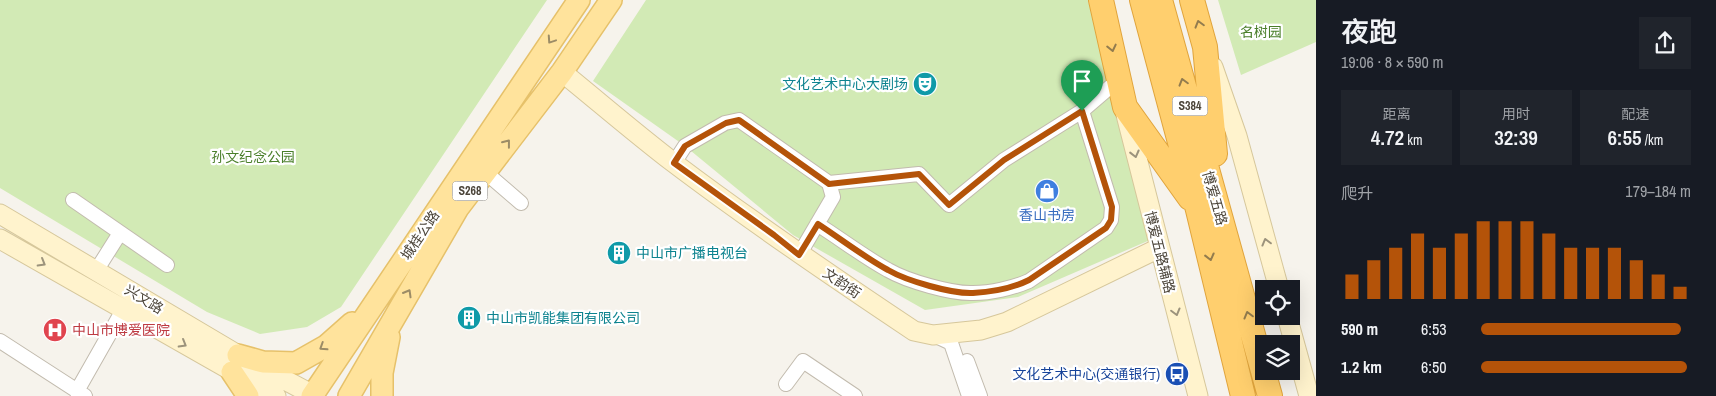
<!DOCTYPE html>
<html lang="zh">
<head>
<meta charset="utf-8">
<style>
  :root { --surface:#171b24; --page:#20242c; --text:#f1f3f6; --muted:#9ea1a6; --accent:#b45309 }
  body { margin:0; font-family:"Archivo Narrow","Noto Sans SC",sans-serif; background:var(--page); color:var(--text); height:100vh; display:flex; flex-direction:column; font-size:19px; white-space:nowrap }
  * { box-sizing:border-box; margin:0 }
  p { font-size:16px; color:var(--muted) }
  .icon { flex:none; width:28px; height:28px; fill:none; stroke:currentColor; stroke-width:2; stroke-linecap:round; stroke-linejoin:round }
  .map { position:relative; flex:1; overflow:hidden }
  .panel { display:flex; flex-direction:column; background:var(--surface); width:400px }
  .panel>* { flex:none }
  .buttons { position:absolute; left:1255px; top:280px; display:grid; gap:10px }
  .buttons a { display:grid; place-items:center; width:45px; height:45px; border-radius:0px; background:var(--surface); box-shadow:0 5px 20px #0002; font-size:25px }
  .pin { position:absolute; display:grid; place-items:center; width:42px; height:42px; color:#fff; margin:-51px -21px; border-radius:50% 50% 50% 0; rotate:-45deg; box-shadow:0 0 5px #0007 }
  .pin .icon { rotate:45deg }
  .round { display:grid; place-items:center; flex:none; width:52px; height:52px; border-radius:0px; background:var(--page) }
  .headline { display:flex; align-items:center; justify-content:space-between; height:85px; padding:0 25px }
  h1 { font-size:28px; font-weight:600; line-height:38px }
  .stats { display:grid; grid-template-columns:repeat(3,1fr); gap:8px; height:85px; padding:5px 25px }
  .stats div { display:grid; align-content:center; border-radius:0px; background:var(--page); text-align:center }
  .stats b { font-size:21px; font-weight:600 }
  .stats small { font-size:14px; font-weight:400 }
  .stats p { font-size:14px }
  .chart { height:140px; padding:10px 25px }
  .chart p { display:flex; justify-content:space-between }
  .chart svg { width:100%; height:90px; margin-top:5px; stroke:var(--accent); stroke-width:6 }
  ul { padding:0 25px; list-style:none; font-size:16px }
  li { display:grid; grid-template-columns:80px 60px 1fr; align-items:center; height:38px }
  li i { height:12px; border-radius:6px; background:var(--accent) }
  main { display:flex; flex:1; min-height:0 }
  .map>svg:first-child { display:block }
</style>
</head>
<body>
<main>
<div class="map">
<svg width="1316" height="396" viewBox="0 0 1316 396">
  <rect width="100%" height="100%" fill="#f6f3ec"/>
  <!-- green -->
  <path fill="#d2eab5" d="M0 0H547L341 307 307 327 260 334 207 312 0 188Z
    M646 0H1088L1150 240 1018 297 925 310 793 235 685 146 593 81Z
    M1218 0H1316V42L1241 75Z"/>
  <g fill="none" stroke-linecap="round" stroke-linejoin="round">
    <!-- street casing -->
    <g stroke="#c2bbae" stroke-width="16">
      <path id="street" d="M674 163 685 146 725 123 739 120 829 183 833 197 799 255
        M485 172 521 203
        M829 183 919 174 949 205 1004 160 1082 111 1110 87 1119 82
        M73 200 167 265
        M817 224C841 239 864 257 888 270 907 281 952 294 973 293 991 293 1013 288 1029 281L1106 228 1111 220 1112 207 1082 111
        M96 271 120 233
        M934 335 951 343 969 396
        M0 341 85 396
        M967 361 980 396
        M786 384 803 361 855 396
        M78 396 77 391 123 310"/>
    </g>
    <!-- secondary casing -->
    <g stroke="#d6c79b" stroke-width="21">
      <path id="secondary" d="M1213 67 1237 136 1279 289
        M562 72C599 102 636 134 674 163 752 222 833 277 914 331L933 335 981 330 1007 322 1159 248
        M1125 111 1198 396
        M0 214 238 355 315 396
        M0 239 276 396
        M1287 316 1309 396"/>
    </g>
    <!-- primary casing -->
    <g stroke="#e6c16a" stroke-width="24">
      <path id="primary" d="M238 355 263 362 296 363 326 346 352 323
        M232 372 248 396
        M312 396 579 0
        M349 396 458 208 562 72 611 0
        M382 396V373L389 337"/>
    </g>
    <!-- highway casing -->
    <g stroke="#e0a43c" stroke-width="26">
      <path id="highway" d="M1101 0 1125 107 1190 198
        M1142 0 1198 210 1243 396
        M1160 0 1270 396
        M1192 0 1205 47 1215 154"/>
    </g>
    <!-- street -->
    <use href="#street" stroke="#fff" stroke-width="14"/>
    <!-- secondary -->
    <use href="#secondary" stroke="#fff3cd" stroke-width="19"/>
    <!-- primary -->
    <use href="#primary" stroke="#ffe39c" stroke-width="21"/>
    <!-- highway -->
    <use href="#highway" stroke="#ffcf6e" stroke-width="24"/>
  </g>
  <!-- one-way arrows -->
  <defs><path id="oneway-chevron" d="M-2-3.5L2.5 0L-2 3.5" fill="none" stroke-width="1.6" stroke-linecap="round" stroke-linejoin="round" transform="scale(1.25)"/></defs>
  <g stroke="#937c4e">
    <use href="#oneway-chevron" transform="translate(1199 24) rotate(-106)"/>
    <use href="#oneway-chevron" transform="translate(1112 48) rotate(77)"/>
    <use href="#oneway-chevron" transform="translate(1183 82) rotate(-106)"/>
    <use href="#oneway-chevron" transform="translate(1210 257) rotate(76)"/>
    <use href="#oneway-chevron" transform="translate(1248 315) rotate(-105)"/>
  </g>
  <g stroke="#9c8c66">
    <use href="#oneway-chevron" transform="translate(551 40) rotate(124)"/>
    <use href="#oneway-chevron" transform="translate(507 143) rotate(-52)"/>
    <use href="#oneway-chevron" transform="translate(408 293) rotate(-60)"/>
    <use href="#oneway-chevron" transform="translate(323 347) rotate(147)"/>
  </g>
  <g stroke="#9c937c">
    <use href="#oneway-chevron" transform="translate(1135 154) rotate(76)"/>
    <use href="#oneway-chevron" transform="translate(1266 242) rotate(-105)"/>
    <use href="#oneway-chevron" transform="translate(42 263) rotate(30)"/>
    <use href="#oneway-chevron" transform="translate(1176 312) rotate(75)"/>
    <use href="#oneway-chevron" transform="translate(183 344) rotate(30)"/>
  </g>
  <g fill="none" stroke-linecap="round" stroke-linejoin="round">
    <!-- route casing -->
    <g stroke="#fff" stroke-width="10">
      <path id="route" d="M1082 111 1112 207 1111 220 1106 228 1029 280C1013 288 991 292 973 293 952 294 907 281 888 270 864 257 841 239 818 224L799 255 774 235 674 163 685 146 726 123 739 120 829 184 919 174 949 205 1004 160Z"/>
    </g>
    <!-- route -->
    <use href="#route" stroke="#b45309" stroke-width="6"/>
  </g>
  <!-- icons -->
  <defs>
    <g id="theatre-disc" transform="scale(1.25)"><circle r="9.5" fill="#0f9aa8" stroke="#fff"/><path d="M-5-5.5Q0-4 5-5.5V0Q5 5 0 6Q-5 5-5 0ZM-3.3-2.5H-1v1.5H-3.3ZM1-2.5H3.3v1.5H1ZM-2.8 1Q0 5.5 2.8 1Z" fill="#fff"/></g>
    <g id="shop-disc" transform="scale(1.25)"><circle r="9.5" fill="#3f7fe0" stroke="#fff"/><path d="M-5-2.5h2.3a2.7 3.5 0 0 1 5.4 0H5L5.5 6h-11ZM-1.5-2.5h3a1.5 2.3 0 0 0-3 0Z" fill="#fff"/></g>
    <g id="building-disc" transform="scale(1.25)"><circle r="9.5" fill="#0f9aa8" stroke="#fff"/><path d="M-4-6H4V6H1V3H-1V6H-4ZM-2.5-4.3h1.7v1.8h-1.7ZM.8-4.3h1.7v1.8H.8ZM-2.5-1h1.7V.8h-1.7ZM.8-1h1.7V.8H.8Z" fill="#fff"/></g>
    <g id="hospital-disc" transform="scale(1.25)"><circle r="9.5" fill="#e0444e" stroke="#fff"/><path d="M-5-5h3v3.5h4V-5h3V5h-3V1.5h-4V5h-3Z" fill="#fff"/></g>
    <g id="bus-disc" transform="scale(1.25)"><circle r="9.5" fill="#1a4fb4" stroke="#fff"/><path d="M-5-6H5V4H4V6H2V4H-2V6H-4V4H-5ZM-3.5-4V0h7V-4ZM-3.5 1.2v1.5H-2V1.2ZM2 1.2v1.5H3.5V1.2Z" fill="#fff"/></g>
  </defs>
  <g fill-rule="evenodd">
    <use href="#theatre-disc" x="925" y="84"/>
    <use href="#shop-disc" x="1047" y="191"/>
    <use href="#building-disc" x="619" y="253"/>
    <use href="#building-disc" x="469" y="318"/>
    <use href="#hospital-disc" x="55" y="330"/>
    <use href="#bus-disc" x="1177" y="374"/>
  </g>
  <g text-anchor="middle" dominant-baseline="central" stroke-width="4.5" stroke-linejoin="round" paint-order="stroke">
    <!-- shield labels -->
    <g fill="#fff" stroke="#817c74" stroke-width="1">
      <rect x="1172.5" y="96.5" width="35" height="19" rx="4"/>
      <rect x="452.5" y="181.5" width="35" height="19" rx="4"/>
    </g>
    <g font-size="12" font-weight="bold" fill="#4b4439">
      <text x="1190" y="106">S384</text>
      <text x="470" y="191">S268</text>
    </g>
    <!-- park labels -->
    <g font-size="14" fill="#4a7f2a" stroke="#fff">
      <text x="1261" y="32">名树园</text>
      <text x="253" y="157">孙文纪念公园</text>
    </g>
    <!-- culture labels -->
    <g font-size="14" fill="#0d838f" stroke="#fff" text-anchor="start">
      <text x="908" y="84" text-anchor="end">文化艺术中心大剧场</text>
      <text x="636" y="253">中山市广播电视台</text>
      <text x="486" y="318">中山市凯能集团有限公司</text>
    </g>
    <!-- street labels -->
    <g font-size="14" fill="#4b4439" stroke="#fff">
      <text transform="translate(1215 198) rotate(74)">博爱五路</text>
      <text transform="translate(420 235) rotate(-56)">城桂公路</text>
      <text transform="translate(1160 252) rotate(76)">博爱五路辅路</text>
      <text transform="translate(842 283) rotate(34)">文韵街</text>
      <text transform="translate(144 299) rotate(31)">兴文路</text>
    </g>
    <!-- shop labels -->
    <g font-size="14" fill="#366cbe" stroke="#fff">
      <text x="1047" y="215">香山书房</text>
    </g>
    <!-- health labels -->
    <g font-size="14" fill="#be3a42" stroke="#fff" text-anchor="start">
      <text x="72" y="330">中山市博爱医院</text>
    </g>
    <!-- transit labels -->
    <g font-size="14" fill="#164399" stroke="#fff" text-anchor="end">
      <text x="1160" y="374">文化艺术中心(交通银行)</text>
    </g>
  </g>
</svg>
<div class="buttons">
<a><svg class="icon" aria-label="locate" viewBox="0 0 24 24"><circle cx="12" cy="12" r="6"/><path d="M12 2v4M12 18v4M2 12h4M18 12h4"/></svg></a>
<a><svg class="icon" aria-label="layers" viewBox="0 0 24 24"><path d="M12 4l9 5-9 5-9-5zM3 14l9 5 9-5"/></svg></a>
</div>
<div class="pin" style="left:1082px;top:111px;background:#1e9e55"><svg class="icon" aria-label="arrive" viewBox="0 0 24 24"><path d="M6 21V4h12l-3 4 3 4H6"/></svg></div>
</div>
<section class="panel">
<div class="headline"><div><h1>夜跑</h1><p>19:06 · 8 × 590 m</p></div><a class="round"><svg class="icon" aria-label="share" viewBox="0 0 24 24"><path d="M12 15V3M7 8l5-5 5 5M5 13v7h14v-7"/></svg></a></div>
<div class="stats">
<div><p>距离</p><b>4.72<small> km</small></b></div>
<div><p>用时</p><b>32:39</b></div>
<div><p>配速</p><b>6:55<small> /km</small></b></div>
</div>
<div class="chart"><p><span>爬升</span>179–184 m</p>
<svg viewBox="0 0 160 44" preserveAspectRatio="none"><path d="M5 44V32M15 44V25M25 44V19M35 44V12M45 44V19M55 44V12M65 44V6M75 44V6M85 44V6M95 44V12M105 44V19M115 44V19M125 44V19M135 44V25M145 44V32M155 44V38"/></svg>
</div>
<ul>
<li><b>590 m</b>6:53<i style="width:95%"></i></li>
<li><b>1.2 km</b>6:50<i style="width:98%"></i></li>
</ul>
</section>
</main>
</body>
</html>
